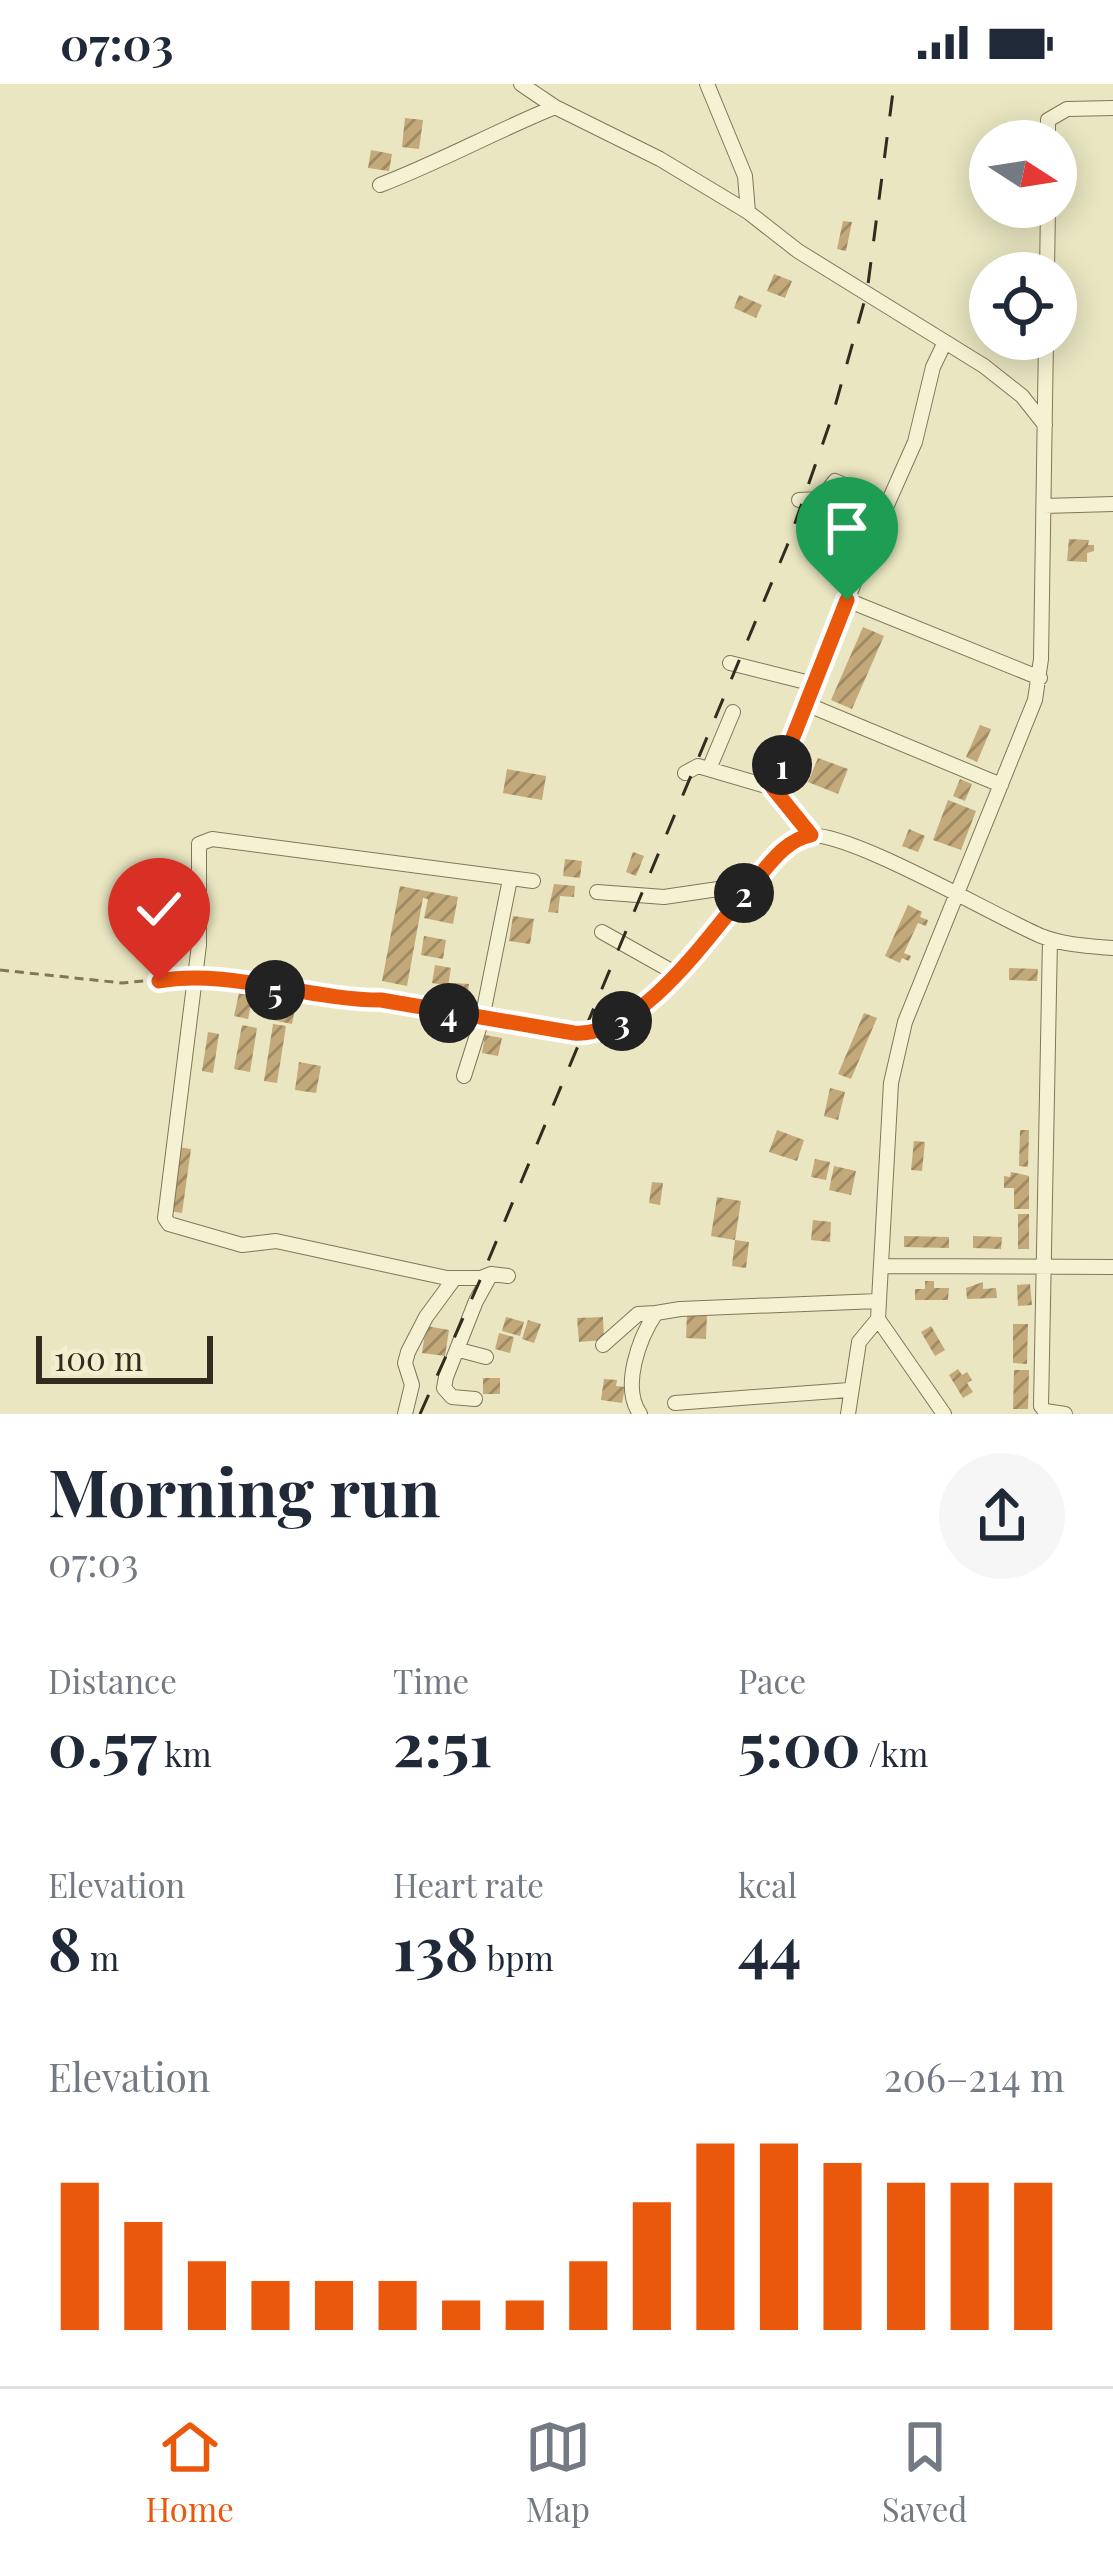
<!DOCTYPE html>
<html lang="en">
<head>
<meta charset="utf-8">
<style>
  :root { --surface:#fff; --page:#f6f6f7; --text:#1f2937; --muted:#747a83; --line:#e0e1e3; --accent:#ea580c }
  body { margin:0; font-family:"Playfair Display",serif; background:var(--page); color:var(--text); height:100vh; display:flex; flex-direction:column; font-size:45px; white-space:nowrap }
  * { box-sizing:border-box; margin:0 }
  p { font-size:39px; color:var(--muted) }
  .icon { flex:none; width:66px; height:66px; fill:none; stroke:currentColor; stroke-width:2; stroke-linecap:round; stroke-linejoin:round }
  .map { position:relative; height:1330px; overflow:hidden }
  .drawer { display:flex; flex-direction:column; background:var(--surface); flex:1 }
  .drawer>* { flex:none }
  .needle { width:78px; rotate:102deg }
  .buttons { position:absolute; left:969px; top:36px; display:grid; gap:24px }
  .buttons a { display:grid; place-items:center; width:108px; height:108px; border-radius:50%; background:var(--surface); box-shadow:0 6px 30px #0003; font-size:60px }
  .scale { position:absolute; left:36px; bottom:30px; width:177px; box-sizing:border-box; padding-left:12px; border:6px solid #312c1d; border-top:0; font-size:33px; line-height:42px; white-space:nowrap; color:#312c1d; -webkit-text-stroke:9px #f1efcf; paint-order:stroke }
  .pin { position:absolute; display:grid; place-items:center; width:102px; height:102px; color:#fff; margin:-123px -51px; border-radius:50% 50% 50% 0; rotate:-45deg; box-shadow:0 0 12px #0007 }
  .pin .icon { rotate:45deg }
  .km { position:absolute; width:60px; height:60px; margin:-30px; border-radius:50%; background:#222; color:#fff; font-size:33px; line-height:60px; text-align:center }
  .round { display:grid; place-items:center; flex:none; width:126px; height:126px; border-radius:63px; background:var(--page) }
  .head { display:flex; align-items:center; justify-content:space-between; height:204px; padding:0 48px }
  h1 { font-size:66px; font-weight:700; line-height:90px }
  .metrics { display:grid; grid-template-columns:repeat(3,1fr); gap:18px; height:204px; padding:12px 48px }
  .metrics div { display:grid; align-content:center }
  .metrics b { font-size:60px; font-weight:700 }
  .metrics small { font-size:33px; font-weight:400 }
  .metrics p { font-size:33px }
  .chart { height:336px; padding:24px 48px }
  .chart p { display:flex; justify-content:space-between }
  .chart svg { width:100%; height:216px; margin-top:12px; stroke:var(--accent); stroke-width:6 }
  .status { display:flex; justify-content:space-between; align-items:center; height:84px; padding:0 60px; background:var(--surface); direction:ltr }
  .status svg { height:33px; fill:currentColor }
  .tab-bar { display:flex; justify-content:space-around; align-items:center; height:168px; border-top:3px solid var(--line); background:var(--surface); font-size:33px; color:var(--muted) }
  .tab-bar a { display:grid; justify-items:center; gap:6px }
  .tab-bar .selected { color:var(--accent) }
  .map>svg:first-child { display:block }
</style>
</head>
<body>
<div class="status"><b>07:03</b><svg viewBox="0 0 49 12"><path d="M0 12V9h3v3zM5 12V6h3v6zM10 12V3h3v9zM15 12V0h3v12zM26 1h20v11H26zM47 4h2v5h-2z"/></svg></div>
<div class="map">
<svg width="1113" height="1330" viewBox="0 0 1113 1330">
  <defs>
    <pattern id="building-hatch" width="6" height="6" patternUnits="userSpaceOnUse" patternTransform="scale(3)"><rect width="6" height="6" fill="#c3a97a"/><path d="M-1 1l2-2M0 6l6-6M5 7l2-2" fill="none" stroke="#9f8a63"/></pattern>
  </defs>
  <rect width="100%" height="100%" fill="#e9e6c1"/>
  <!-- building -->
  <path fill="url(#building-hatch)" d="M405 34 423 36 419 65 402 63Z
    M371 66 392 70 389 87 368 84Z
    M843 137 852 138 846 167 837 165Z
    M774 190 792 197 785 214 767 207Z
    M739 211 762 221 756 234 734 224Z
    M1069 455 1089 456 1088 461H1094V467L1087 469V478L1067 477Z
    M863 543 884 552 852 625 831 616Z
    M980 641 991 645 977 678 966 673Z
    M818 674 848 685 838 710 808 698Z
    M507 685 546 692 542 716 503 709Z
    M960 695 972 700 965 717 953 712Z
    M948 716 976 727 961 766 933 756Z
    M909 745 925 752 918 768 902 762Z
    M633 768 644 772 636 792 626 788Z
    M565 775 582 777 580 794 563 792Z
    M554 800 575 802 574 813 560 812 558 829 548 828Z
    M400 802 458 813 453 840 424 834 428 815 423 814 407 902 382 897Z
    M908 821 922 828 920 833 928 836 926 842 918 839 904 869 911 872 909 877 902 874 900 879 885 872Z
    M513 832 534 835 530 860 509 857Z
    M424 852 446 856 443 875 421 871Z
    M435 881 451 884 448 902 432 899Z
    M1009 884 1038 885 1037 897 1009 896Z
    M455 899 469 900 467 920 453 919Z
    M239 909 253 912 248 935 234 932Z
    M277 912 297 915 292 940 272 936Z
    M864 929 877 934 851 995 838 990Z
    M441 937 458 941 459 937 470 939 469 947 458 944 454 959 437 956Z
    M273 940 286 942 277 999 264 997Z
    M242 941 257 944 250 988 234 985Z
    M208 948 219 950 213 989 202 987Z
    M485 951 502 954 498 972 482 969Z
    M299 978 321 982 316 1009 295 1006Z
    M830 1004 845 1008 838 1036 824 1032Z
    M777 1046 804 1056 797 1077 769 1068Z
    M1020 1046H1029L1028 1083 1019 1082Z
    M914 1057 925 1058 922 1087 911 1086Z
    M178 1063 191 1065 182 1129 169 1127Z
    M815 1075 830 1078 826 1096 811 1093Z
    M834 1082 856 1087 851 1111 829 1106Z
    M1011 1088 1029 1092V1125H1014V1104H1004V1092L1010 1093Z
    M652 1098 663 1099 660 1121 649 1119Z
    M717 1113 741 1117 735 1156 711 1152Z
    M1018 1130H1029V1165H1018Z
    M813 1136 831 1138 830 1158 811 1156Z
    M904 1152 949 1153V1164L904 1163Z
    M973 1152 1002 1153 1001 1165 973 1164Z
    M735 1156 749 1158 746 1184 732 1182Z
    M925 1197H934V1204H949L948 1216H915V1205H925Z
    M983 1198V1205L996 1204 997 1214 967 1215 966 1204Z
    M1030 1200 1032 1221 1018 1222 1017 1201Z
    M687 1229 707 1230 706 1255 686 1254Z
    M506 1233 524 1238 520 1252 502 1247Z
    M603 1233 604 1256 579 1258 577 1234Z
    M528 1236 541 1240 534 1259 522 1255Z
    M1013 1240H1028L1027 1280 1013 1279Z
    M426 1242 449 1246 445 1272 422 1269Z
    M931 1242 945 1266 935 1272 921 1248Z
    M499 1249 514 1253 510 1269 495 1265Z
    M958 1285 962 1291 967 1288 972 1296 967 1299 973 1308 963 1314 949 1291Z
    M1014 1286H1029L1028 1325H1013Z
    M483 1294H500V1310H483Z
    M604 1295 617 1296 616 1302 625 1303 622 1319 601 1316Z"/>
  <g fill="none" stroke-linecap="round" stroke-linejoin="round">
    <!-- minor casing -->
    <g stroke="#80775a" stroke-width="16">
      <path id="minor" d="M521 0 555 23 660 75 748 128 798 167 984 282 1022 312 1045 341
        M707 0 745 92 748 128
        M1048 57V36L1067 25 1113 24
        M380 101C440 78 496 47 555 23
        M1047 189 1048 123
        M799 416 821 415 835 397 886 419
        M1044 422 1113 420
        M847 516 1040 594
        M730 579 814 600
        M806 620 1001 701
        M709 685 733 628
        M685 689 698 682 773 704
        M811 751 773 704 867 466 915 358 933 283 945 258
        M597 808 664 813 752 800
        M602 848 675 889
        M1050 855 1041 1322 1045 1327 1065 1330
        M195 892 351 918 381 917 574 949C644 954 716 840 758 793 771 778 785 757 806 752 843 743 996 833 1041 852 1064 861 1088 862 1113 864
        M464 992 482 935 510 795
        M883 1182 1113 1183
        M491 1190 481 1194H447L276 1157 242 1161 169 1140 165 1134 199 861V760L212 755 533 797
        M603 1261 638 1230 656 1229
        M459 1266 486 1273
        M475 1315 452 1313 444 1304 446 1293 476 1217 491 1190 508 1192
        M675 1319 849 1306
        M405 1330 412 1301 405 1279 408 1268 426 1233 454 1195
        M640 1330C621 1303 639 1254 656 1229L680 1225 878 1217
        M848 1330 859 1258 878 1235
        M944 1330 878 1235 891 999 905 938 1035 616 1041 575 1046 255"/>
    </g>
    <!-- path -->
    <path stroke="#80775a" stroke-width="3" stroke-dasharray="9 6" stroke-linecap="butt" d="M0 886 122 899 183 893"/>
    <!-- minor -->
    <use href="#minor" stroke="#f5f2d3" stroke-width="14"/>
    <!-- rail -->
    <path stroke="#312c1d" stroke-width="3" stroke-dasharray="21 21" stroke-linecap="butt" d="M420 1330 481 1194 787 462 832 333 867 208 894 0"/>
  </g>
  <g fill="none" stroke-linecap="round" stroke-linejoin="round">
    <!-- route casing -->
    <g stroke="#fff" stroke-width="24">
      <path id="route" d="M159 897C226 884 310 916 381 916L574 949C643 954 713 844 755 797 771 778 786 756 811 751L773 704 847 516"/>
    </g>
    <!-- route -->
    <use href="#route" stroke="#ea580c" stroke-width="15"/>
  </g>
</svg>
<div class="buttons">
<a><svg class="needle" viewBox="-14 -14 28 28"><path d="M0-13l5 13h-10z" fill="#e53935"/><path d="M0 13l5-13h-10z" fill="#747a83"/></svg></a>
<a><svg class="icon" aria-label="locate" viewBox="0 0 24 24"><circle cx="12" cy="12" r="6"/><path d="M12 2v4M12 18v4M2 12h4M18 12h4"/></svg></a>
</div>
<div class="scale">100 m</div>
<div class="pin" style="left:847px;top:516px;background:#1e9e55"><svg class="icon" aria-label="arrive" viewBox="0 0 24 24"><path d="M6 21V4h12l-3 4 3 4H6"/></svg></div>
<div class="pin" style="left:159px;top:897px;background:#d93025"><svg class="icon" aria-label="check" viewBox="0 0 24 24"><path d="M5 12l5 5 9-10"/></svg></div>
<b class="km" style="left:782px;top:681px">1</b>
<b class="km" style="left:744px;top:809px">2</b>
<b class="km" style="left:622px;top:937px">3</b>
<b class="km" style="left:449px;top:929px">4</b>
<b class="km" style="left:275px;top:906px">5</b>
</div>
<section class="drawer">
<div class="head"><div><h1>Morning run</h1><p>07:03</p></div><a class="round"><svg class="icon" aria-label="share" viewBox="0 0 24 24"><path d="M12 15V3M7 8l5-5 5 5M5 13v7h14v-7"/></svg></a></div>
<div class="metrics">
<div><p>Distance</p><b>0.57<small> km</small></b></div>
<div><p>Time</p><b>2:51</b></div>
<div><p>Pace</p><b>5:00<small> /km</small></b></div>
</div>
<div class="metrics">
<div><p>Elevation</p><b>8<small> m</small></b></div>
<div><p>Heart rate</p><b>138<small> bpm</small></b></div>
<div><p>kcal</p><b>44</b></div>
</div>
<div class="chart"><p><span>Elevation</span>206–214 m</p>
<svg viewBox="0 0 160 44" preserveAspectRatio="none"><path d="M5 44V14M15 44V22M25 44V30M35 44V34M45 44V34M55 44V34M65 44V38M75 44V38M85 44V30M95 44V18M105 44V6M115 44V6M125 44V10M135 44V14M145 44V14M155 44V14"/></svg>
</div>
</section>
<nav class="tab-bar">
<a class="selected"><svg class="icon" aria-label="home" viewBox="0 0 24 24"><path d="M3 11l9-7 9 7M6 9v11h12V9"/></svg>Home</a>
<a><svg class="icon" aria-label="map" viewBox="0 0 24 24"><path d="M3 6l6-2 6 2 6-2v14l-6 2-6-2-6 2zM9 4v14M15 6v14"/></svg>Map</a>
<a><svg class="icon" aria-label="saved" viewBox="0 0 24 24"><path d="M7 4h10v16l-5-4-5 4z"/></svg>Saved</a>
</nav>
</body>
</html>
